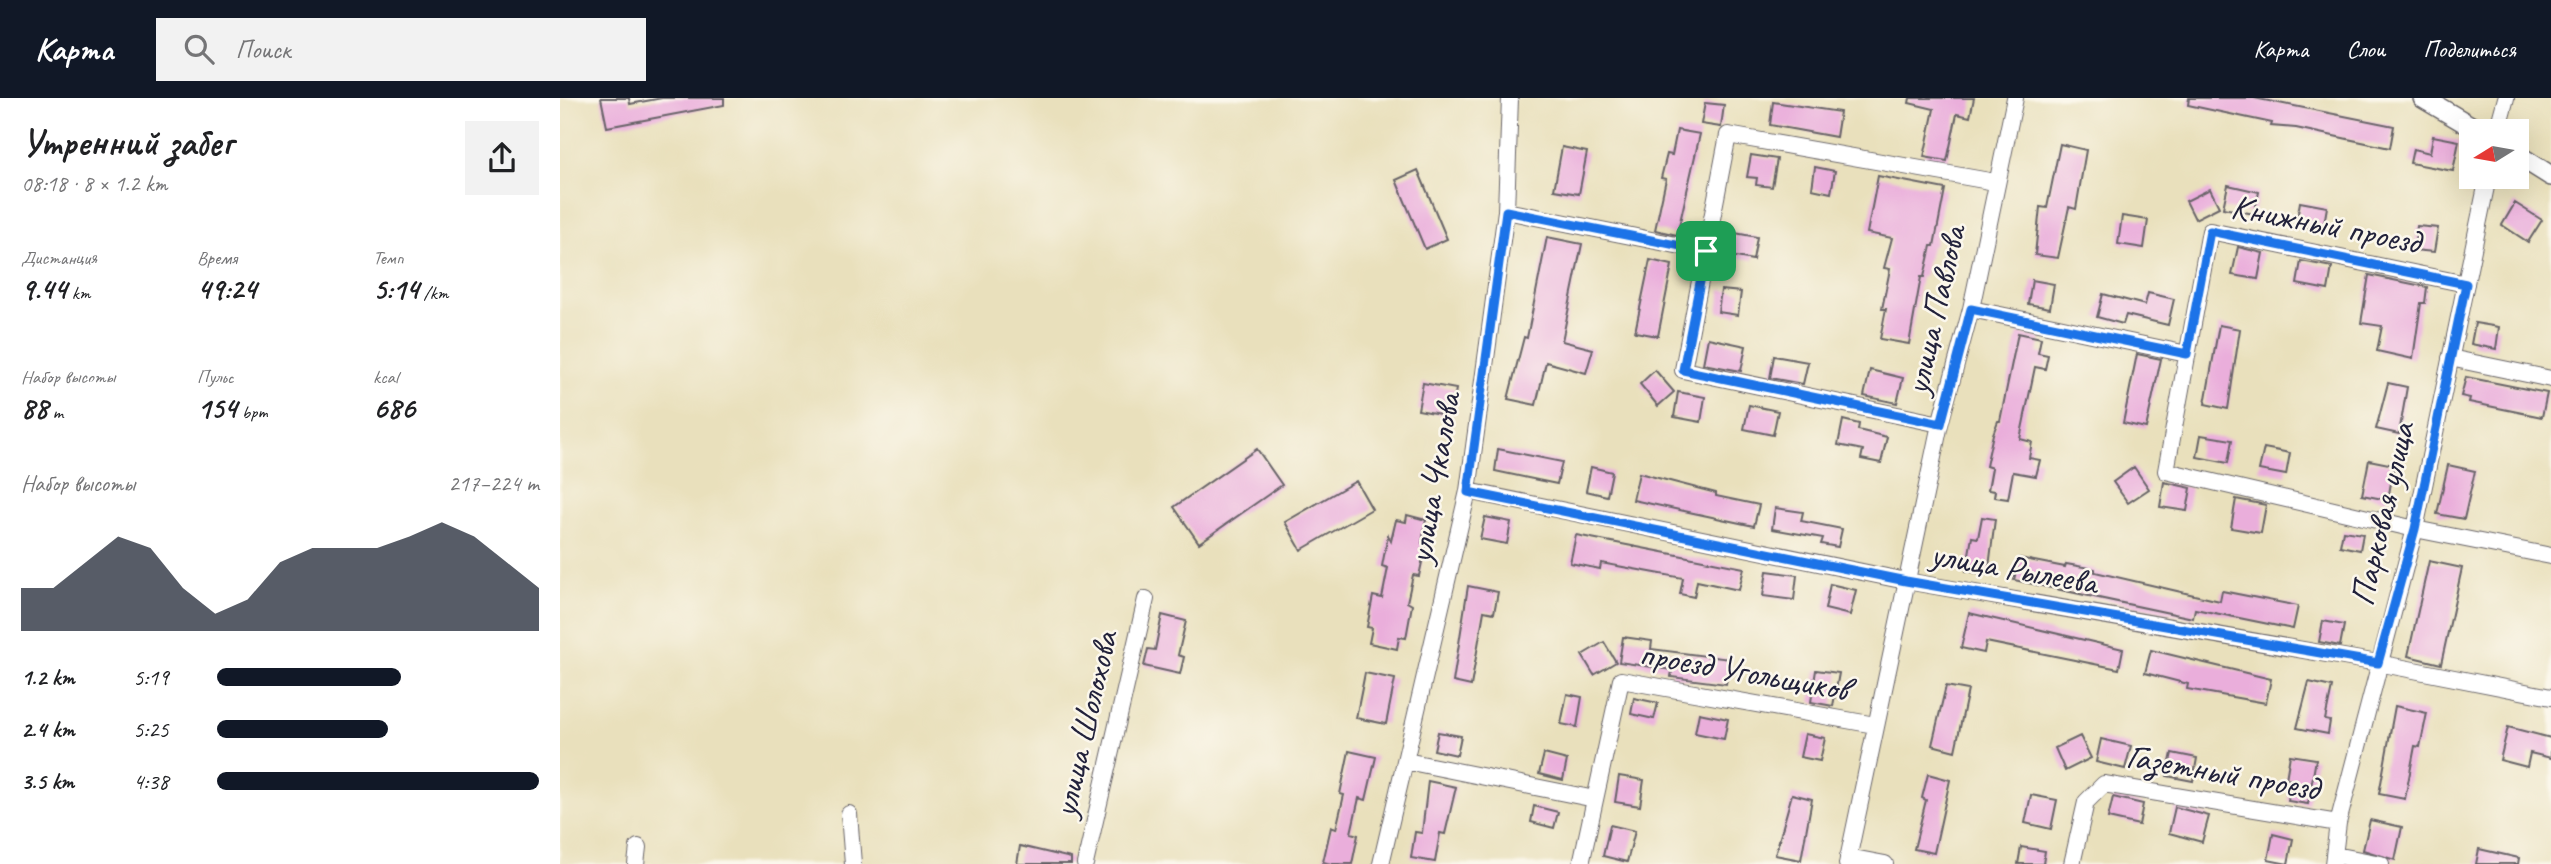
<!DOCTYPE html>
<html lang="ru">
<head>
<meta charset="utf-8">
<style>
  :root { --surface:#fff; --page:#f2f2f2; --text:#202124; --muted:#757577; --accent:#111827 }
  body { margin:0; font-family:Caveat,sans-serif; background:var(--page); color:var(--text); height:100vh; display:flex; flex-direction:column; font-size:26px; white-space:nowrap }
  * { box-sizing:border-box; margin:0 }
  p { font-size:23px; color:var(--muted) }
  .icon { flex:none; width:38px; height:38px; fill:none; stroke:currentColor; stroke-width:2; stroke-linecap:round; stroke-linejoin:round }
  .map { position:relative; flex:1; overflow:hidden }
  .sheet { display:flex; flex-direction:column; background:var(--surface); width:560px }
  .sheet>* { flex:none }
  .needle { width:46px; rotate:259deg }
  .tools { position:absolute; left:1899px; top:21px; display:grid; gap:14px }
  .tools a { display:grid; place-items:center; width:70px; height:70px; border-radius:0px; background:var(--surface); box-shadow:0 7px 28px #0002; font-size:35px }
  .pin { position:absolute; display:grid; place-items:center; width:60px; height:60px; color:#fff; margin:-30px; border-radius:14px; box-shadow:0 4px 10px #0006 }
  .round { display:grid; place-items:center; flex:none; width:74px; height:74px; border-radius:0px; background:var(--page) }
  .overview { display:flex; align-items:center; justify-content:space-between; height:119px; padding:0 21px }
  h1 { font-size:38px; font-weight:700; line-height:52px }
  .stats { display:grid; grid-template-columns:repeat(3,1fr); gap:10px; height:119px; padding:7px 21px }
  .stats div { display:grid; align-content:center }
  .stats b { font-size:30px; font-weight:700 }
  .stats small { font-size:19px; font-weight:400 }
  .stats p { font-size:19px }
  .chart { height:196px; padding:14px 21px }
  .chart p { display:flex; justify-content:space-between }
  .chart svg { width:100%; height:126px; margin-top:7px; fill:var(--accent); opacity:.7 }
  ul { padding:0 21px; list-style:none; font-size:23px }
  li { display:grid; grid-template-columns:112px 84px 1fr; align-items:center; height:52px }
  li i { height:18px; border-radius:9px; background:var(--accent) }
  header { display:flex; align-items:center; gap:42px; box-sizing:border-box; height:98px; padding:0 35px; background:var(--accent); color:#fff }
  header strong { font-size:33px }
  nav { display:flex; gap:38px; margin-inline-start:auto; font-size:24px }
  .search { width:490px; height:63px; background:var(--page); display:flex; align-items:center; gap:18px; box-sizing:border-box; padding:0 24px; border-radius:0px; color:var(--muted); font-size:26px }
  main { display:flex; flex:1; min-height:0 }
  .map>svg:first-child { display:block }
</style>
</head>
<body>
<header>
<strong>Карта</strong>
<div class="search"><svg class="icon" aria-label="search" viewBox="0 0 24 24"><circle cx="10" cy="10" r="6"/><path d="M15 15l6 6"/></svg>Поиск</div>
<nav><a>Карта</a><a>Слои</a><a>Поделиться</a></nav>
</header>
<main>
<section class="sheet">
<div class="overview"><div><h1>Утренний забег</h1><p>08:18 · 8 × 1.2 km</p></div><a class="round"><svg class="icon" aria-label="share" viewBox="0 0 24 24"><path d="M12 15V3M7 8l5-5 5 5M5 13v7h14v-7"/></svg></a></div>
<div class="stats">
<div><p>Дистанция</p><b>9.44<small> km</small></b></div>
<div><p>Время</p><b>49:24</b></div>
<div><p>Темп</p><b>5:14<small> /km</small></b></div>
</div>
<div class="stats">
<div><p>Набор высоты</p><b>88<small> m</small></b></div>
<div><p>Пульс</p><b>154<small> bpm</small></b></div>
<div><p>kcal</p><b>686</b></div>
</div>
<div class="chart"><p><span>Набор высоты</span>217–224 m</p>
<svg viewBox="0 0 160 44" preserveAspectRatio="none"><path d="M0 44V29L10 29L20 20L30 11L40 15L50 29L60 38L70 33L80 20L90 15L100 15L110 15L120 11L130 6L140 11L150 20L160 29V44z"/></svg>
</div>
<ul>
<li><b>1.2 km</b>5:19<i style="width:57%"></i></li>
<li><b>2.4 km</b>5:25<i style="width:53%"></i></li>
<li><b>3.5 km</b>4:38<i style="width:100%"></i></li>
</ul>
</section>
<div class="map">
<svg width="1991" height="766" viewBox="0 0 1991 766">
  <rect width="100%" height="100%" fill="#fbf7ec"/>
  <filter id="ink" filterUnits="userSpaceOnUse"><feTurbulence type="fractalNoise" baseFrequency=".0143" numOctaves="2"/><feDisplacementMap in="SourceGraphic" scale="14" xChannelSelector="R" yChannelSelector="G"/><feConvolveMatrix kernelMatrix="1 2 1 2 8 2 1 2 1" color-interpolation-filters="sRGB"/></filter>
  <filter id="wash" filterUnits="userSpaceOnUse"><feTurbulence type="fractalNoise" baseFrequency=".00686" numOctaves="4" result="noise"/><feDisplacementMap in="SourceGraphic" scale="28" xChannelSelector="R" yChannelSelector="G"/><feGaussianBlur stdDeviation="1.57" result="paint"/><feColorMatrix in="noise" values="0 0 0 0 0 0 0 0 0 0 0 0 0 0 0 0 0 1.4 0 .05"/><feComposite in="paint" operator="in"/></filter>
  <g filter="url(#wash)">
    <rect width="100%" height="100%" fill="#e9e0bc"/>
    <g id="blocks">
      <!-- building -->
      <path fill="#eaaedb" d="M41 0H69L70 6 102 0H164V7L47 29Z
        M1350 0H1414L1410 19 1397 16 1387 63 1364 59 1374 11 1349 5Z
        M1629 0H1694L1834 28 1830 50 1736 30 1711 28 1712 25 1628 7Z
        M1213 4 1280 14 1276 39 1210 27Z
        M1145 5 1164 7 1161 29 1141 26Z
        M1117 32 1140 36 1117 137 1095 132 1106 81 1101 80 1107 56 1112 57Z
        M1873 38 1899 43 1893 73 1850 65 1853 51 1870 55Z
        M1500 46 1526 52 1516 111 1509 109 1498 160 1475 157 1480 109 1487 110Z
        M1002 49 1027 54 1019 96 994 92Z
        M1191 57 1217 61 1212 89 1196 87 1197 80 1187 79Z
        M1255 69 1275 73 1271 95 1252 91Z
        M858 72 887 141 865 151 836 82Z
        M1318 78 1385 91 1374 148H1371L1364 179H1361L1349 246 1320 241 1326 211H1322L1330 171 1324 170 1332 140 1307 135Z
        M1668 87 1699 94 1694 116 1663 110Z
        M1650 91 1659 109 1635 121 1626 103Z
        M1740 104 1767 109 1763 132 1736 127Z
        M1955 105 1982 122 1968 144 1942 127Z
        M1562 118 1588 122 1584 150 1558 146Z
        M1857 128 1878 130 1874 154 1854 152Z
        M1175 135 1197 139 1193 162 1170 158Z
        M987 139 1022 146 1002 243 1033 251 1026 275 986 264 976 307 948 301 964 239 967 240Z
        M1678 149 1703 155 1698 181 1672 177Z
        M1090 162 1112 167 1098 238 1075 234Z
        M1741 163 1772 169 1768 192 1737 186Z
        M1809 177 1867 189 1865 205H1861L1853 261 1817 253 1822 228 1801 225Z
        M1472 182 1494 186 1490 210 1468 206Z
        M1161 192 1181 194 1178 217 1158 214Z
        M1588 195 1614 201 1608 227 1566 217 1563 226 1537 219 1543 196 1585 207Z
        M1915 225 1939 229 1936 251 1911 246Z
        M1659 227 1680 231 1668 311 1645 306Z
        M1458 235 1481 240 1478 255 1488 257 1485 271 1475 269 1460 341 1472 344 1469 360 1480 362 1476 378 1453 374 1448 401 1434 399 1435 393 1428 392 1432 370 1426 368 1433 336 1438 323H1440Z
        M1148 240 1186 248 1181 273 1143 266Z
        M1577 256 1601 261 1586 330 1563 325Z
        M1214 258 1248 264 1243 286 1210 280Z
        M1095 272 1114 294 1098 308 1080 286Z
        M1310 272 1343 280 1337 305 1304 298Z
        M1906 279 1987 295 1982 319 1909 304 1910 300 1901 298Z
        M863 285 896 291 891 318 858 312Z
        M1828 285 1847 289 1839 336 1816 331Z
        M1118 294 1145 299 1141 324 1114 319Z
        M1189 307 1218 313 1213 337 1184 331Z
        M1283 322 1299 326 1298 332 1327 339 1321 365 1301 361 1303 352 1278 347Z
        M1641 337 1672 342 1668 365 1637 359Z
        M1704 350 1730 355 1726 377 1699 372Z
        M697 351 722 387 639 445 614 409Z
        M938 351 1002 364 997 386 935 373Z
        M1809 362 1834 367 1828 402 1802 397Z
        M1888 367 1915 373 1904 421 1877 416Z
        M1031 369 1052 374 1047 398 1026 393Z
        M1574 369 1589 391 1568 405 1553 384Z
        M1079 375 1156 395V398L1199 407 1194 428 1073 402Z
        M796 383 812 411 741 452 725 424Z
        M1604 384 1631 390 1627 413 1600 409Z
        M1676 401 1706 407 1701 435 1671 430Z
        M1215 410 1243 414 1241 423 1282 431 1278 449 1261 446 1263 440 1212 431Z
        M847 417 866 422 862 445 866 446 859 478 853 477 847 504 852 507 846 540 839 539 837 551 809 545 812 530 807 529 813 498 822 500 828 470 822 468 828 437 831 443 836 422 846 424Z
        M925 419 951 424 947 446 920 441Z
        M1422 419 1435 421 1428 477 1406 473 1412 439 1418 440Z
        M1783 433 1803 436 1800 452 1780 448Z
        M1016 437 1184 470 1179 492 1137 483 1134 499 1120 496 1123 480 1041 465 1040 471 1010 465Z
        M1459 460 1505 469 1506 466 1535 471V474L1660 503 1662 493 1738 508 1733 531 1635 511 1633 520 1454 482Z
        M1869 463 1902 470 1881 566 1848 558Z
        M1207 473 1237 477 1234 502 1203 498Z
        M1270 486 1296 492 1290 517 1265 511Z
        M908 488 938 494 934 515 924 513 911 588 893 584Z
        M1409 515 1563 551 1559 571 1426 544 1424 555 1401 550Z
        M602 517 626 523 618 557 624 559 620 576 584 568 588 551 595 552Z
        M1763 523 1784 527 1780 548 1759 544Z
        M1063 539 1092 543 1091 551 1170 561 1166 586 1111 579 1112 572 1059 564Z
        M1044 544 1056 564 1034 577 1022 557Z
        M1591 552 1711 581 1706 605 1627 591 1628 586 1585 575Z
        M1256 572 1279 575 1273 608 1251 604Z
        M805 575 835 581 826 626 796 620Z
        M1749 584 1772 589 1765 622 1770 623 1768 636 1737 630Z
        M1386 588 1408 592 1395 653 1372 647Z
        M1007 596 1022 599 1017 629 1001 626Z
        M1074 600 1098 605 1094 621 1071 616Z
        M1835 608 1867 615 1860 649 1855 648 1845 701 1819 696Z
        M1139 615 1168 621 1164 641 1135 635Z
        M1948 629 1991 640V660L1970 655 1967 669 1940 662Z
        M878 634 901 638 897 657 874 652Z
        M1245 636 1265 640 1260 663 1240 659Z
        M1520 638 1531 660 1505 673 1495 650Z
        M1541 641 1571 648 1565 671 1536 664Z
        M789 653 816 659 806 702 799 700 791 735 798 737 792 766H772L763 764 771 729 776 731 784 697 780 696Z
        M1612 655 1637 660 1633 683 1607 678Z
        M984 656 1007 662 1003 682 979 676Z
        M1730 657 1756 661 1748 706 1728 703 1731 682 1726 681Z
        M1368 676 1390 682 1374 755 1354 751 1366 702 1362 700Z
        M1059 678 1084 682 1080 708 1055 704Z
        M868 683 896 689 885 736 880 735 875 764 851 760 855 734 862 735Z
        M1232 696 1252 701 1241 762 1215 757Z
        M1471 697 1497 702 1491 731 1465 725Z
        M1553 699 1583 706 1579 727 1548 720Z
        M974 708 998 714 994 730 971 724Z
        M1615 709 1649 718 1642 744 1609 735Z
        M1810 722 1842 729 1835 762 1803 752Z
        M1050 727 1075 733 1067 764 1043 758Z
        M1713 736 1733 741 1728 766 1708 762Z
        M460 748 511 760V766H457Z
        M1461 749 1485 753 1483 766H1458Z
        M1919 751 1959 760 1958 766H1916Z"/>
    </g>
  </g>
  <g filter="url(#ink)">
    <use href="#blocks" fill-opacity="0" stroke="#686468" stroke-width="2"/>
    <g fill="none" stroke-linecap="round" stroke-linejoin="round">
      <!-- minor casing -->
      <g stroke="#686468" stroke-width="18">
        <path id="minor" d="M1937 33 1946 0
          M946 113 1146 153
          M1906 186 1650 133 1606 373 1855 431 1991 458
          M1411 211 1627 256
          M1890 260 1991 281
          M1380 326 1123 272 1168 37 1435 84
          M908 393 1346 483 1818 565 1991 599
          M846 663 1035 701
          M289 716 293 766
          M1775 757 1821 766
          M1288 759 1325 766
          M76 766 78 749
          M525 766 586 501
          M821 766 908 393 946 113 950 0
          M1021 766 1061 582 1315 627
          M1287 766 1380 326 1411 211 1455 0
          M1512 766 1526 704 1544 686 1778 725
          M1773 766 1778 725 1855 431 1928 79"/>
      </g>
      <!-- tertiary casing -->
      <g stroke="#686468" stroke-width="22">
        <path id="tertiary" d="M1863 0 1919 33
          M1956 56 1991 78"/>
      </g>
      <!-- minor -->
      <use href="#minor" stroke="#fff" stroke-width="16"/>
      <!-- tertiary -->
      <use href="#tertiary" stroke="#fff" stroke-width="19"/>
    </g>
  </g>
  <g fill="none" stroke-linecap="round" stroke-linejoin="round" filter="url(#ink)">
    <!-- route casing -->
    <g stroke="#fff" stroke-width="14">
      <path id="route" d="M946 113 1146 153 1123 272 1381 326 1411 211 1627 256 1650 133 1906 186 1855 431 1818 565 1346 483 908 394Z"/>
    </g>
    <!-- route -->
    <use href="#route" stroke="#1a73e8" stroke-width="9"/>
  </g>
  <g text-anchor="middle" dominant-baseline="central" stroke-width="5" stroke-linejoin="round" paint-order="stroke">
    <!-- street labels -->
    <g font-size="35" fill="#22223b" stroke="#fbf7ec">
      <text transform="translate(1766 126) rotate(11)">Книжный проезд</text>
      <text transform="translate(1375 212) rotate(-77)">улица Павлова</text>
      <text transform="translate(874 380) rotate(-80)">улица Чкалова</text>
      <text transform="translate(1822 416) rotate(-77)">Парковая улица</text>
      <text transform="translate(1454 470) rotate(10)">улица Рылеева</text>
      <text transform="translate(1184 573) rotate(10)">проезд Угольщиков</text>
      <text transform="translate(525 626) rotate(-77)">улица Шолохова</text>
      <text transform="translate(1663 674) rotate(10)">Газетный проезд</text>
    </g>
  </g>
</svg>
<div class="tools">
<a><svg class="needle" viewBox="-14 -14 28 28"><path d="M0-13l5 13h-10z" fill="#e53935"/><path d="M0 13l5-13h-10z" fill="#757577"/></svg></a>
</div>
<div class="pin" style="left:1146px;top:153px;background:#1e9e55"><svg class="icon" aria-label="arrive" viewBox="0 0 24 24"><path d="M6 21V4h12l-3 4 3 4H6"/></svg></div>
</div>
</main>
</body>
</html>
